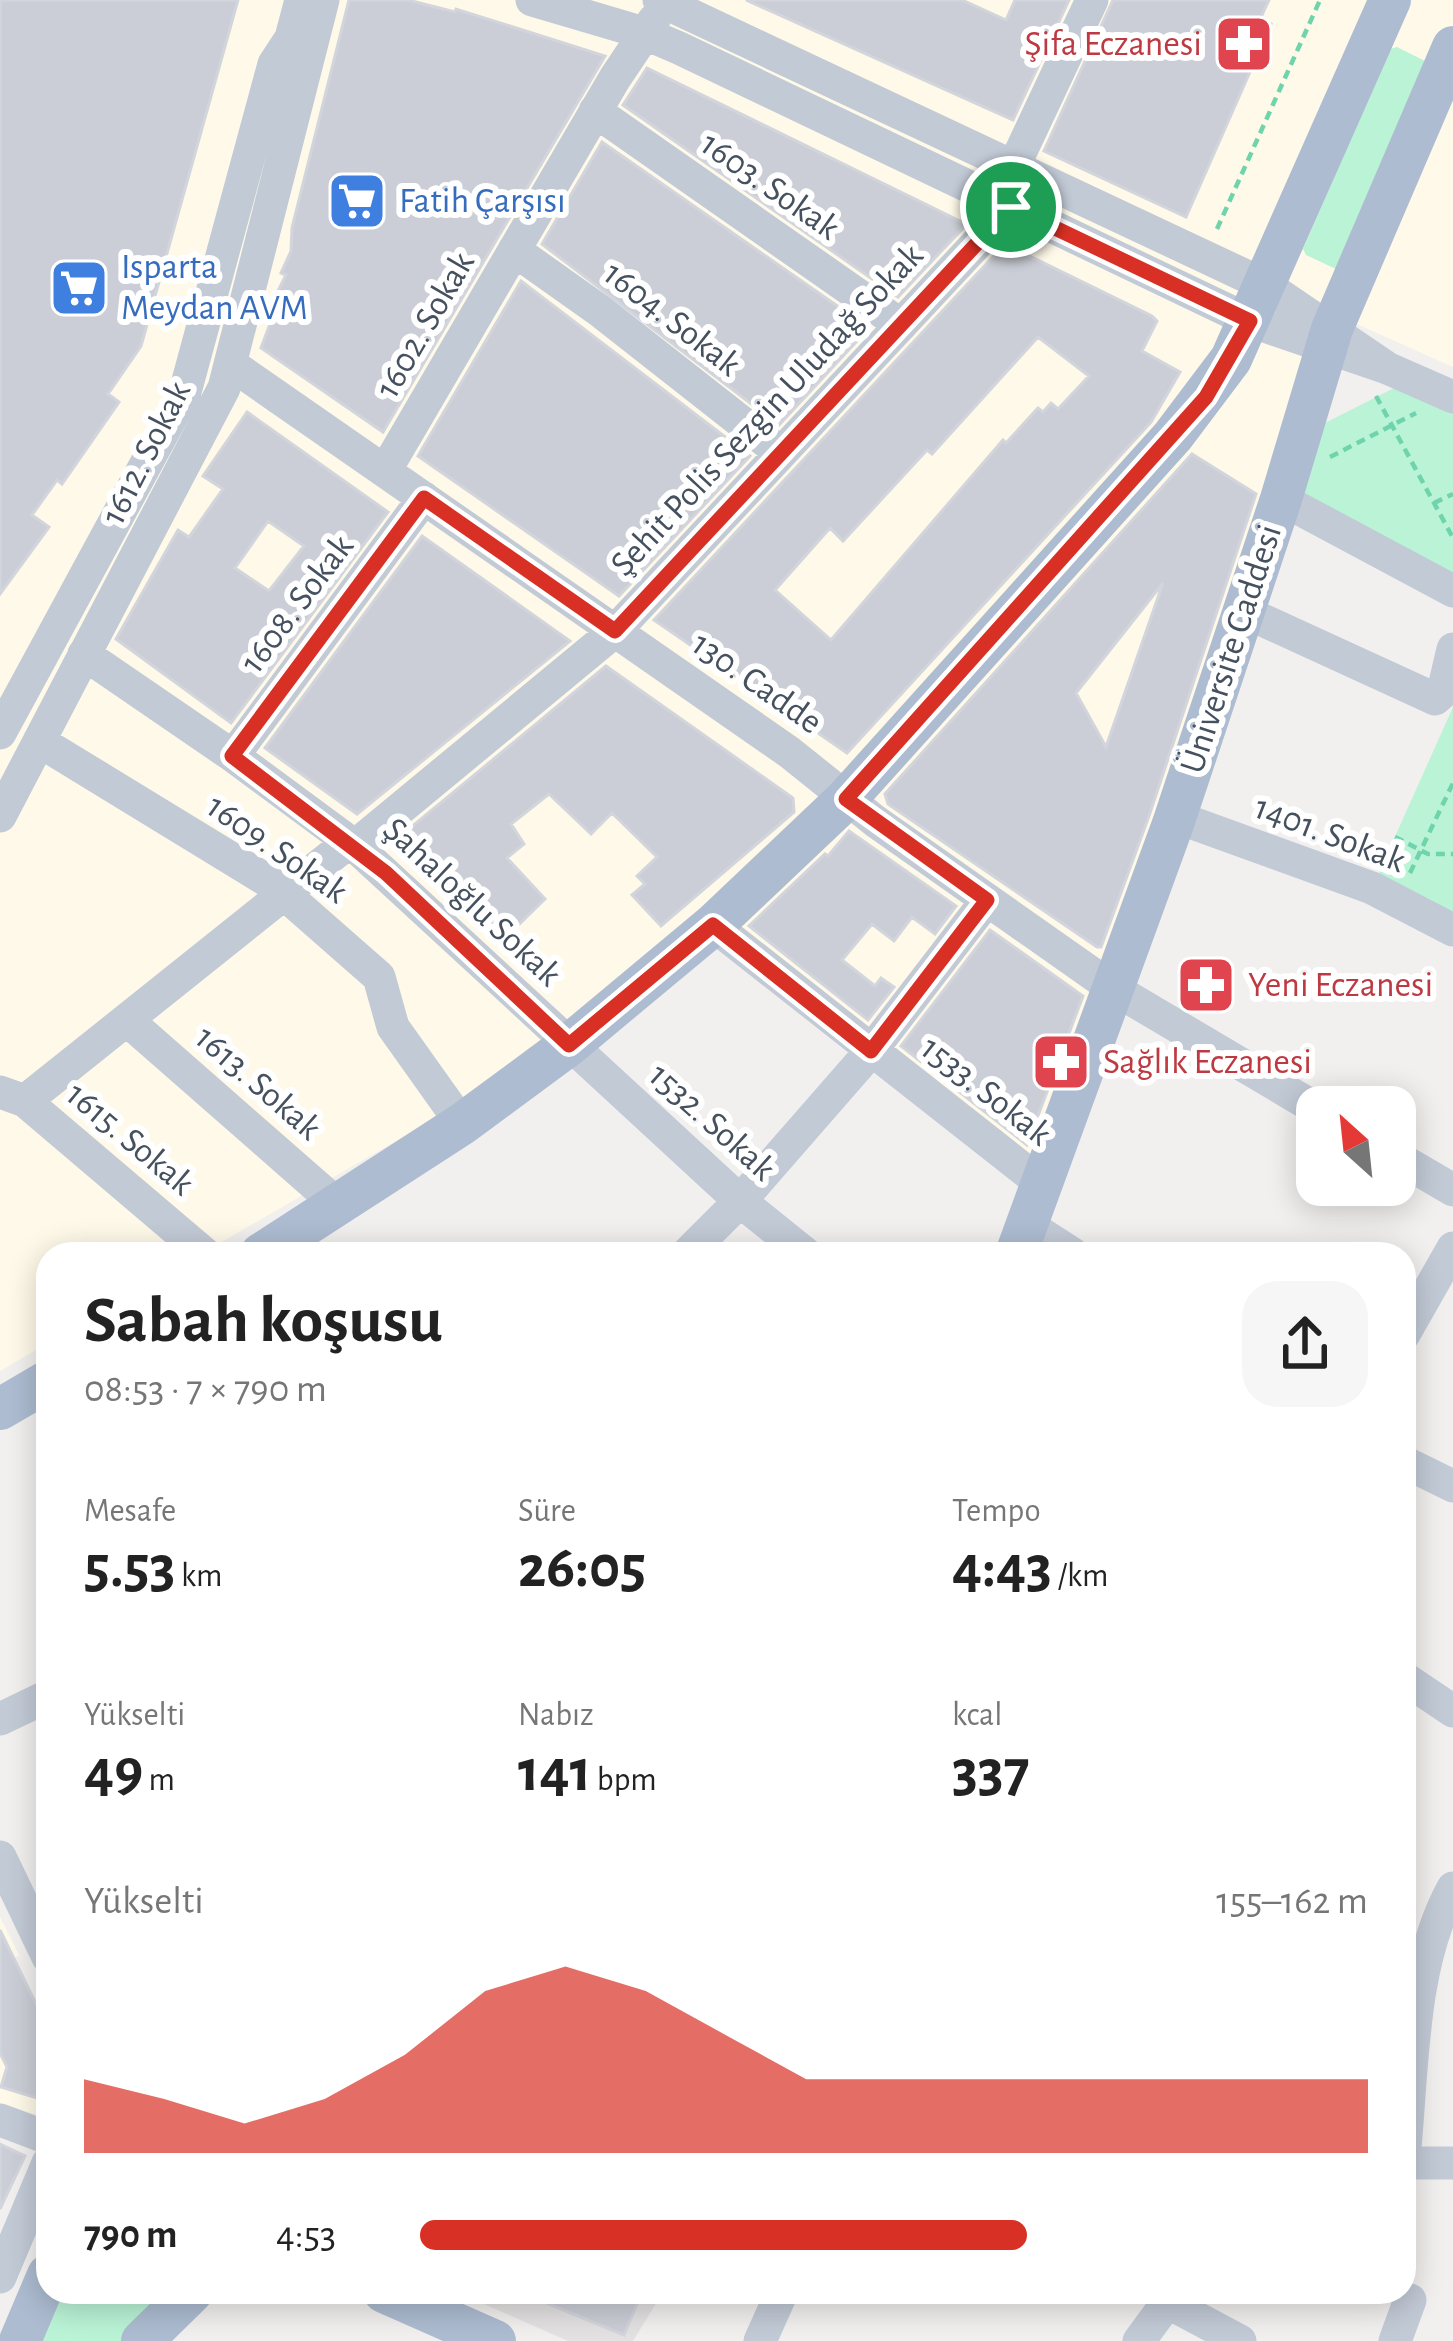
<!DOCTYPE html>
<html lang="tr">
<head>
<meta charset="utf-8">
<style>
  :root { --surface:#fff; --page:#f6f6f6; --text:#222; --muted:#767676; --accent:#d93025 }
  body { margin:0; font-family:"Alegreya Sans",sans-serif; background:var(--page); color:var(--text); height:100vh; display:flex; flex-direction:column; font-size:45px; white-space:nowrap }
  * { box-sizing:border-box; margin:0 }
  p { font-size:39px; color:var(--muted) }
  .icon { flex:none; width:66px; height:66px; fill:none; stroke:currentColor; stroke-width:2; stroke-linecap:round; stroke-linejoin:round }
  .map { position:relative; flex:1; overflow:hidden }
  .drawer { position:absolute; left:36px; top:1242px; width:1380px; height:1062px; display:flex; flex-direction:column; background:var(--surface); border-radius:36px; box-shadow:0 6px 30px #0003 }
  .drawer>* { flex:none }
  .needle { width:78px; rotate:333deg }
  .buttons { position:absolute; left:1296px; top:1086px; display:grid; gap:24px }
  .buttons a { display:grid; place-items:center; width:120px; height:120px; border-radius:24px; background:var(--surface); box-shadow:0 6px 30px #0003; font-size:60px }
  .pin { position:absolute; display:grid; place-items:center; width:102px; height:102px; color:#fff; margin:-51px; border:6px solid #fff; border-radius:50%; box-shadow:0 3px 12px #0007 }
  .round { display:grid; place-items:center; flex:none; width:126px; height:126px; border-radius:36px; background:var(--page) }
  .overview { display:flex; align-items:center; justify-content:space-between; height:204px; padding:0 48px }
  h1 { font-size:66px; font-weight:700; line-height:90px }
  .metrics { display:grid; grid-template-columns:repeat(3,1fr); gap:18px; height:204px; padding:12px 48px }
  .metrics div { display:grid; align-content:center }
  .metrics b { font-size:60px; font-weight:700 }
  .metrics small { font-size:33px; font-weight:400 }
  .metrics p { font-size:33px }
  .chart { height:336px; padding:24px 48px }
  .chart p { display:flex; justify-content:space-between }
  .chart svg { width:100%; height:216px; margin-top:12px; fill:var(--accent); opacity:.7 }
  ul { padding:0 48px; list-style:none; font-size:39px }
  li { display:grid; grid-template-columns:192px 144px 1fr; align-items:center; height:90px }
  li i { height:30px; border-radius:15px; background:var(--accent) }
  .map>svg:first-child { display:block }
</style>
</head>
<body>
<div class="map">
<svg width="1453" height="2341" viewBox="0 0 1453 2341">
  <rect width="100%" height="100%" fill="#f2f0ef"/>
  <!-- commercial -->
  <path fill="#fef9e8" d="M0 0H1453V367L1330 312 1032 1164 708 914 566 1029 425 1124 201 1254H48V1343L0 1371Z
    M0 1917 19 1955 13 1959 35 2003 42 2000 48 2014V2074L37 2115 0 2103Z"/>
  <!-- education -->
  <path fill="#e3e1e1" d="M457 2292H663L633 2341H568Z"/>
  <!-- green -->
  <path fill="#baf3d6" d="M1397 47 1427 62 1336 269 1306 255 1303 249 1390 49Z
    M1406 382 1453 397V576L1301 496 1317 427Z
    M1453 707V928L1372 888Z
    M55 2292H171L121 2341H34Z"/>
  <!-- building -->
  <path fill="#cbced6" stroke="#d3d5dc" stroke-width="3" fill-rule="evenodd" d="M0 0H238L141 346 108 394 119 402 62 484 57 480 32 515 49 527 0 594Z
    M349 0H408L455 12 456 9 605 56 383 432 261 348 276 308 271 305 286 275 281 273 291 251 292 228Z
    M746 0H962L1006 20 1015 0H1069L1013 120Z
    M1113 0H1269L1260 19 1271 24 1186 217 1044 151Z
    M647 68 964 223 965 226 898 297 623 105Z
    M602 142 869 328 779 425 542 244Z
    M1005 244 1152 316 1157 321 1142 351 1180 372 1151 422 847 753 654 620ZM1038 337 1089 376 1058 409 1051 403 1043 412 1038 408 1006 443 1003 440 831 640 775 590 830 528 843 541 927 450 932 454Z
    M521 281 750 456 619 596 418 456Z
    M247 412 388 512 231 723 116 639 178 530 189 537 223 489 203 476ZM268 521 304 546 269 591 235 568Z
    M1192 454 1256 494 1149 816 1101 947H1097L888 804 885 794ZM1163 583 1106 747 1076 693Z
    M422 536 570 641 357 814 265 748Z
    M606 666 793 798 794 812 661 926 632 895 645 884 637 876 657 857 612 813 591 834 549 794 511 824 524 844 507 858 545 899 503 940 403 842V834Z
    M849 831 956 906 935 934 912 917 894 941 872 924 842 960 875 986 881 978 894 987 868 1020 749 926 825 854 828 856Z
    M990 930 1083 996 1027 1145 901 1046Z
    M0 1930 36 2004 42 2000 48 2014V2074L40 2099 1 2087 7 2067 0 2053Z
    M0 2144 25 2156 0 2209Z
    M520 2292H642L624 2335Z"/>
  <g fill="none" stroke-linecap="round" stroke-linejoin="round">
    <!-- path -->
    <path stroke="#6fd4ac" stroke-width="4.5" stroke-dasharray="9 6" stroke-linecap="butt" d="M1217 229 1320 0
      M1376 396 1453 538
      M1330 457 1416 413
      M1434 503 1453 494
      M1395 837 1428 854H1453
      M1410 873 1453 783"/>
    <!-- minor -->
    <path stroke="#c2cad6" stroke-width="33" d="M532 0 644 33 679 48 1250 321 1387 368
      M659 0 1265 285 1387 368 1453 397
      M595 111 901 325
      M1014 166 1092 0
      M514 250 600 311 781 453
      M232 365 789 752 875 821 1114 989 1317 1109
      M385 471 615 78 654 20
      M1281 499 1453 591
      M1243 611 1435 699 1443 692 1453 649
      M84 654 233 756 355 846 740 1201 806 1254
      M0 733 185 392 274 64 291 38 301 0
      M39 741 273 884 379 977 393 1027 462 1124
      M233 756 424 498
      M0 816 224 388 323 0
      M1176 817 1372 888 1453 930
      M355 846 615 631 1011 207
      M713 925 1042 1184
      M127 1020 338 1205
      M0 1092 25 1101 205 1254
      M25 1101 349 842
      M1395 1156 1453 1190
      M1028 1225 1073 1254
      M687 1254 740 1201 871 1051 987 900
      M1404 1334 1453 1248
      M1404 1462 1453 1486
      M1404 1678 1453 1711
      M0 1719 48 1696
      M0 1857 48 1957
      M0 2120 48 2138
      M1404 2158C1413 2071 1410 1965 1453 1888
      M1404 2163H1453
      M0 2277 48 2163
      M1167 2302 1240 2341
      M760 2341 782 2292
      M1139 2341 1175 2292
      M1395 2341 1410 2300"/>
    <!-- major -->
    <path stroke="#adbcd1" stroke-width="42" d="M261 1254 462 1124 569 1045 713 925 846 799 1173 436 1231 359 1390 0
      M1016 1254 1173 824 1281 499 1332 329 1453 47
      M0 1409 48 1381
      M384 2292 495 2341
      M20 2341 48 2275
      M142 2341 192 2292"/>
  </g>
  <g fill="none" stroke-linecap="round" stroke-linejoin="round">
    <!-- route casing -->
    <g stroke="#fff" stroke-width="24">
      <path id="route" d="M1011 207 1250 321 1206 397 846 799 987 900 871 1051 713 925 569 1045 386 873 232 756 424 498 615 631Z"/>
    </g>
    <!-- route -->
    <use href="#route" stroke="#d93025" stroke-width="15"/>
  </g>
  <!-- icons -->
  <defs>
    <g id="pharmacy-square" transform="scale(3)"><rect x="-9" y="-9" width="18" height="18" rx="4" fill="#e0444e" stroke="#fff"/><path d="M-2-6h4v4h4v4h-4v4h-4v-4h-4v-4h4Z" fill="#fff"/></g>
    <g id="supermarket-square" transform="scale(3)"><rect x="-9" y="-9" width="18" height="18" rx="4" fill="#3f7fe0" stroke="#fff"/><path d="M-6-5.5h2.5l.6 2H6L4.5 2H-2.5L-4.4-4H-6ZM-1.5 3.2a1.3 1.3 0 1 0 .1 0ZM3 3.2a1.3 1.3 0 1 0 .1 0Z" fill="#fff"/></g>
  </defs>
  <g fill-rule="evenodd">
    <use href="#pharmacy-square" x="1244" y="44"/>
    <use href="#supermarket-square" x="357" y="201"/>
    <use href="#supermarket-square" x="79" y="288"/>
    <use href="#pharmacy-square" x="1206" y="985"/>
    <use href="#pharmacy-square" x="1061" y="1062"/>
  </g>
  <g text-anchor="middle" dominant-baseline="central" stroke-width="12" stroke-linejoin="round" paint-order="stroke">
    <!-- health labels -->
    <g font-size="36" fill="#be3a42" stroke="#fff" text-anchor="start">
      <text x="1202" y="44" text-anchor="end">Şifa Eczanesi</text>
      <text x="1248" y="985">Yeni Eczanesi</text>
      <text x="1103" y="1062">Sağlık Eczanesi</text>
    </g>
    <!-- street labels -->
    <g font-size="36" fill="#46515f" stroke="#fff">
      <text transform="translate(770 186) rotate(35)">1603. Sokak</text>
      <text transform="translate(672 319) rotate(38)">1604. Sokak</text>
      <text transform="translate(425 325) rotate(-60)">1602. Sokak</text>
      <text transform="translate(767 410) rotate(-47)">Şehit Polis Sezgin Uludağ Sokak</text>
      <text transform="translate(146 453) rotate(-63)">1612. Sokak</text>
      <text transform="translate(297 604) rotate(-53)">1608. Sokak</text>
      <text transform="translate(1231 649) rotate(-72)">Üniversite Caddesi</text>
      <text transform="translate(757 683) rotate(35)">130. Cadde</text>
      <text transform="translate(1330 834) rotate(21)">1401. Sokak</text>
      <text transform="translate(277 849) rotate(35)">1609. Sokak</text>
      <text transform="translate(472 902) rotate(43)">Şahaloğlu Sokak</text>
      <text transform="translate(258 1083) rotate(41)">1613. Sokak</text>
      <text transform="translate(986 1091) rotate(38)">1533. Sokak</text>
      <text transform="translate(712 1122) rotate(42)">1532. Sokak</text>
      <text transform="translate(130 1139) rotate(40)">1615. Sokak</text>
    </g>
    <!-- shop labels -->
    <g font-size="36" fill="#366cbe" stroke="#fff" text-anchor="start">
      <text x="399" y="201">Fatih Çarşısı</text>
      <text x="121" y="267">Isparta<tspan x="121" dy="41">Meydan AVM</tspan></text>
    </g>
  </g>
</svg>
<div class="buttons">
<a><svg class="needle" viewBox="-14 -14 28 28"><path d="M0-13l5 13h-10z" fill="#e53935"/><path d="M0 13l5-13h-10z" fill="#767676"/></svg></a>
</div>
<div class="pin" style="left:1011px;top:207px;background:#1e9e55"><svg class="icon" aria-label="arrive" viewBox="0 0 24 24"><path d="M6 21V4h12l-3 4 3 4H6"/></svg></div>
<section class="drawer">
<div class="overview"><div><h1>Sabah koşusu</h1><p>08:53 · 7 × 790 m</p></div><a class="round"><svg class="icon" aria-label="share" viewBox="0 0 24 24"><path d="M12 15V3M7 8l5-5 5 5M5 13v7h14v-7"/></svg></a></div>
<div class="metrics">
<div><p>Mesafe</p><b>5.53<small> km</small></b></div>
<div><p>Süre</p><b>26:05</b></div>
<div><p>Tempo</p><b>4:43<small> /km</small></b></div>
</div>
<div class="metrics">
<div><p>Yükselti</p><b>49<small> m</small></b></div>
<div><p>Nabız</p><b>141<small> bpm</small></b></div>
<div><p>kcal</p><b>337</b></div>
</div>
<div class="chart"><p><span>Yükselti</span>155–162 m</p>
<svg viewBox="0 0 160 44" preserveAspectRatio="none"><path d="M0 44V29L10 33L20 38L30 33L40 24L50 11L60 6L70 11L80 20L90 29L100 29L110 29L120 29L130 29L140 29L150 29L160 29V44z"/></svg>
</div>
<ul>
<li><b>790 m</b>4:53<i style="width:64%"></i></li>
</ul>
</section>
</div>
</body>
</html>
